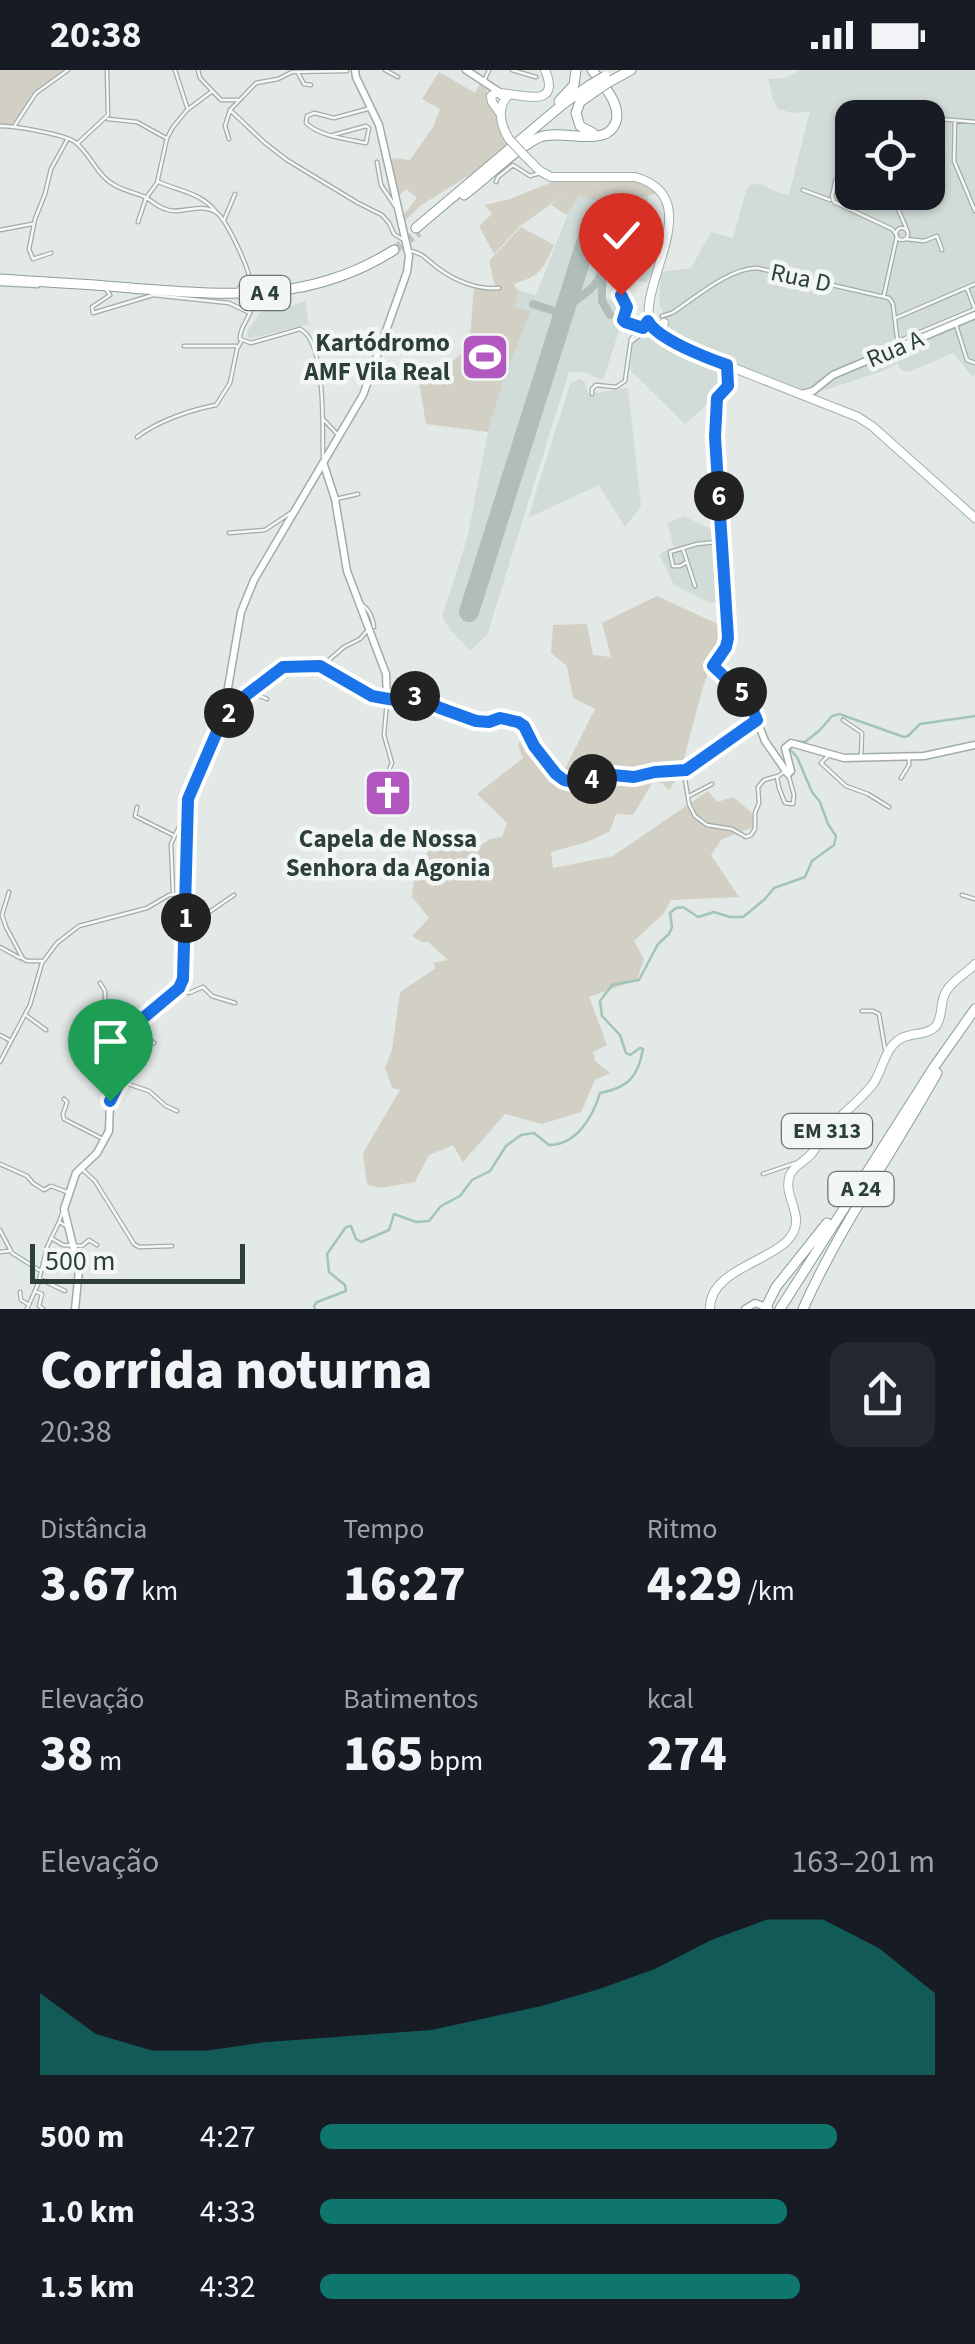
<!DOCTYPE html>
<html lang="pt">
<head>
<meta charset="utf-8">
<style>
  :root { --surface:#171b24; --page:#242831; --text:#f1f3f6; --muted:#9ea1a6; --accent:#0f766e }
  body { margin:0; font-family:"Source Sans 3",sans-serif; background:var(--page); color:var(--text); height:100vh; display:flex; flex-direction:column; font-size:38px; white-space:nowrap }
  * { box-sizing:border-box; margin:0 }
  p { font-size:32px; color:var(--muted) }
  .icon { flex:none; width:55px; height:55px; fill:none; stroke:currentColor; stroke-width:2; stroke-linecap:round; stroke-linejoin:round }
  .map { position:relative; height:1239px; overflow:hidden }
  .side { display:flex; flex-direction:column; background:var(--surface); flex:1 }
  .side>* { flex:none }
  .fabs { position:absolute; left:835px; top:30px; display:grid; gap:20px }
  .fabs a { display:grid; place-items:center; width:110px; height:110px; border-radius:20px; background:var(--surface); box-shadow:0 2px 8px #0004; font-size:50px }
  .scale { position:absolute; left:30px; bottom:25px; width:215px; box-sizing:border-box; padding-left:10px; border:5px solid #2c3f39; border-top:0; font-size:28px; line-height:35px; white-space:nowrap; color:#2c3f39; -webkit-text-stroke:8px #f2f7f5; paint-order:stroke }
  .pin { position:absolute; display:grid; place-items:center; width:85px; height:85px; color:#fff; margin:-102px -42px; border-radius:50% 50% 50% 0; rotate:-45deg; box-shadow:0 0 10px #0007 }
  .pin .icon { rotate:45deg }
  .km { position:absolute; width:50px; height:50px; margin:-25px; border-radius:50%; background:#222; color:#fff; font-size:28px; line-height:50px; text-align:center }
  .round { display:grid; place-items:center; flex:none; width:105px; height:105px; border-radius:20px; background:var(--page) }
  .head { display:flex; align-items:center; justify-content:space-between; height:170px; padding:0 40px }
  h1 { font-size:55px; font-weight:800; line-height:75px }
  .stats { display:grid; grid-template-columns:repeat(3,1fr); gap:15px; height:170px; padding:10px 40px }
  .stats div { display:grid; align-content:center }
  .stats b { font-size:50px; font-weight:800 }
  .stats small { font-size:28px; font-weight:400 }
  .stats p { font-size:28px }
  .chart { height:280px; padding:20px 40px }
  .chart p { display:flex; justify-content:space-between }
  .chart svg { width:100%; height:180px; margin-top:10px; fill:var(--accent); opacity:.7 }
  ul { padding:0 40px; list-style:none; font-size:32px }
  li { display:grid; grid-template-columns:160px 120px 1fr; align-items:center; height:75px }
  li i { height:25px; border-radius:12px; background:var(--accent) }
  .status { display:flex; justify-content:space-between; align-items:center; height:70px; padding:0 50px; background:var(--surface); direction:ltr }
  .status svg { height:28px; fill:currentColor }
  .map>svg:first-child { display:block }
</style>
</head>
<body>
<div class="status"><b>20:38</b><svg viewBox="0 0 49 12"><path d="M0 12V9h3v3zM5 12V6h3v6zM10 12V3h3v9zM15 12V0h3v12zM26 1h20v11H26zM47 4h2v5h-2z"/></svg></div>
<div class="map">
<svg width="975" height="1239" viewBox="0 0 975 1239">
  <rect width="100%" height="100%" fill="#e3e9e7"/>
  <!-- built -->
  <path fill="#d1dbd7" fill-rule="evenodd" d="M800 0H975V305L973 307 953 283 909 302 902 301 897 294 883 301 819 322 816 327 694 281 672 267 659 232 661 202 691 198 711 162 733 168 746 121 750 115 761 114 776 122 789 125 810 41 793 43 778 39 773 30 768 9 785 8ZM852 48H928V122H852Z
    M579 124 606 134 647 125 651 149H658L661 156 654 197 647 213 611 203 604 226 626 239 603 310 583 302H569L487 565 472 579H469L450 560 442 546 467 469 488 362 503 311 529 243 514 237 519 221 536 225 567 146Z
    M305 231 309 254 248 269 247 262 261 241 281 240Z
    M650 261 691 286 693 291 697 292 702 289 725 297 726 318 685 354 630 300 633 272Z
    M579 309 585 312 588 324 628 318 641 436 625 457 599 415 528 448 570 314Z
    M683 446 716 461 723 531 710 533 674 515 659 484 674 477 667 453Z"/>
  <!-- green -->
  <path fill="#d2cfc5" d="M0 0H63V2L36 21 16 51 11 54 0 55Z
    M439 2 475 23 482 11 486 16 488 29 497 42 510 73 469 109 466 107 420 136 404 152 401 148 417 128 406 119 397 127 390 96 393 88 410 90 433 57 440 39 422 29Z
    M560 109H634L660 123 606 134 579 125 567 145 551 135 568 122 520 156 494 184 479 156 492 144 485 135 510 129Z
    M521 157 554 175C543 200 541 205 514 214L516 219 519 220 514 237 530 242 503 311 488 362 426 354 419 312 436 305 462 283 460 281 470 267 474 217 492 221 501 218 495 216 489 191Z
    M657 526 724 557 702 620 680 704 669 720 662 713 653 712 633 745 616 744 610 761 587 772 551 782 553 798 613 786 708 721 717 732 733 727 752 743 754 757 722 769 711 785 739 827 671 830 663 844 634 871 644 889 637 910 589 927 607 975 593 982 595 991 610 1003 595 1010 581 1042 542 1054 505 1044 463 1092 453 1075 429 1085 415 1112 379 1118 367 1114 363 1083 400 1020 392 1018 385 998 392 980 400 922 436 898 433 893 448 890 428 872H422L412 866 429 848 412 827 414 809 436 765 473 781 490 769 502 767 507 753 477 724 523 688 518 676 524 659 530 672 560 709 595 639 573 628 567 596 551 583 553 555 587 554 593 585 611 587 602 553Z"/>
  <g fill="none" stroke-linecap="round" stroke-linejoin="round">
    <!-- stream -->
    <path stroke="#a2c5b5" stroke-width="2.5" d="M842 645 904 667 908 666 920 654 975 646
      M795 671 805 672 820 660 832 646 840 644
      M315 1239 314 1236 317 1232 346 1221 345 1215 329 1202 327 1184 346 1157 351 1156 356 1169 361 1172 389 1160 394 1144 416 1152 429 1151 441 1136 460 1126 472 1110 490 1101 506 1076 521 1065 534 1063 549 1075C577 1075 593 1046 600 1023 627 1018 638 1008 643 979L640 978 630 985 626 983 620 965 602 946 600 931 612 915 639 910 658 874 669 864 672 857 670 843 676 838 683 837 698 847 714 842 730 847H743L765 829 774 818 805 807 812 791 834 775 836 766 828 754 820 732 812 722 797 687 788 677"/>
    <!-- taxiway -->
    <path stroke="#b0bdb8" stroke-width="8" d="M602 198 615 185 622 154
      M602 206V231L610 245
      M533 234 563 244
      M566 237C598 215 614 206 588 168"/>
    <!-- runway -->
    <path stroke="#b0bdb8" stroke-width="20" d="M469 542 592 154"/>
    <!-- highway-tunnel -->
    <path stroke="#bec7c4" stroke-width="9" stroke-dasharray="9 4.5" stroke-linecap="butt" d="M394 180 419 162"/>
    <!-- street casing -->
    <g stroke="#a1aca8" stroke-width="5">
      <path id="street" d="M175 0 187 37
        M198 0 200 8 221 30H238
        M385 0 398 7
        M512 0 536 7
        M298 3 304 14 311 15
        M485 9 489 0
        M846 35 925 48
        M230 40 265 73 287 90 358 133 382 145 389 153 394 164 402 169
        M928 48 975 52
        M108 49 137 52 166 68
        M955 50 954 91 975 141
        M15 55 36 23 68 0
        M0 56C15 56 63 64 75 72 87 81 93 96 104 107 115 119 131 121 145 127 152 131 158 137 165 139 181 146 200 131 217 143 227 151 249 198 250 211
        M333 65 366 56 369 58 366 73C347 69 319 66 306 53L307 46 314 43 334 48 371 38
        M229 69 225 56 230 40 256 13 278 9 292 2 347 1
        M78 73 108 45 107 0
        M377 92 381 115 395 136
        M852 108 842 106 836 109 832 126 834 132 892 159 896 164
        M159 112C179 121 202 123 216 142
        M496 112 498 107 513 95 530 106 540 103
        M803 120 830 130
        M891 122 907 160
        M224 150 235 124
        M138 152 146 128 157 113 167 68 173 57 187 40 211 22
        M896 164a6 6 0 1 1 12 0a6 6 0 1 1-12 0Z
        M0 160 32 154
        M906 169 924 171 937 166 942 180
        M411 181C423 183 428 191 438 198 455 211 478 220 499 218
        M51 183 33 189 29 179 35 149 45 124 51 99 67 70
        M625 211 621 226 627 238 623 251 642 258
        M0 214 38 216
        M967 218 974 237
        M106 219 110 225 92 237 93 243 153 225 229 233 250 243
        M884 225 897 166
        M252 234C252 247 239 256 240 269L251 273 300 259C327 272 322 359 323 387
        M662 246 672 243C695 228 729 198 757 198L889 228 893 234 898 276
        M896 248 975 214
        M956 255 967 290 975 293
        M899 271 975 239
        M631 272 648 259
        M184 276H236
        M592 324V319L596 315 616 317 625 311 631 269 648 252
        M324 350 339 366
        M137 367C158 351 190 340 216 335L230 313 237 279 241 272
        M336 429 358 424
        M229 463 265 460 292 442
        M683 479 695 516
        M687 492 680 496H673L670 482 697 474 717 472
        M360 534C369 537 373 549 374 557
        M322 596 344 577 360 569 367 561
        M251 622 267 629
        M387 631 384 665 392 693 387 705 386 724 395 739
        M227 645 237 632 283 597 319 596 339 606 356 618 375 626 400 631 413 625 474 650 489 652 500 648 520 652 534 675 559 707 581 714 603 704 634 707 655 702 686 700 754 652
        M843 650 862 663 861 687
        M829 685 821 693 846 716 868 724 889 737
        M684 702 689 734 695 746 707 755 732 759 746 767 751 765 755 759V743L759 733 758 717 764 710 778 706
        M784 702 777 707 779 718 785 733 793 734
        M789 707 794 725 793 733
        M901 708 909 695V687
        M689 726 712 714
        M137 737 135 746 173 765
        M9 822 2 845 6 857 23 889 27 891H42
        M173 822 171 774 185 744
        M962 825 975 829
        M186 858 234 825
        M0 877 20 888
        M100 913 105 921V931L129 957
        M180 918 189 923 203 917 212 926 235 933
        M862 941H873L879 944 885 979
        M27 946 46 960
        M136 958 154 973
        M0 965 9 970
        M0 992 30 935 42 893 57 873 79 856 147 838 169 825 185 823
        M129 998 134 991 133 980
        M122 1012 149 1021 166 1036 177 1041
        M64 1029 67 1032 63 1044 64 1049 101 1068
        M0 1094 27 1106 33 1113 44 1120 51 1116 67 1122
        M84 1101 95 1111 134 1174 139 1177 172 1176
        M763 1104 795 1093
        M63 1141 59 1152 68 1157
        M0 1160 12 1183 39 1200
        M51 1168 63 1175 82 1176 89 1170 97 1175
        M0 1182 9 1181
        M40 1209 65 1221
        M20 1222 21 1230 29 1235
        M37 1222 42 1224 39 1236 43 1239
        M27 1239 38 1214 47 1177 59 1152"/>
    </g>
    <!-- secondary casing -->
    <g stroke="#a1aca8" stroke-width="9">
      <path id="secondary" d="M466 0 498 21
        M727 295 729 315 717 328 715 365 728 566 726 577 713 596 749 630 765 671 788 704 791 701 785 678 791 673 844 688 924 686 975 675
        M802 324 813 321 833 305 975 245
        M324 395 335 429 347 501 386 604 387 629
        M75 1239 79 1200 64 1139 76 1103 97 1083 109 1061 110 1031 127 998 122 973 124 965 177 919 183 907 185 885 188 729 223 647 241 542 254 510 363 325 407 202 409 186 379 55 356 7 355 0
        M745 1239 755 1233 769 1238"/>
    </g>
    <!-- primary casing -->
    <g stroke="#a1b2ab" stroke-width="10">
      <path id="primary" d="M500 23C520 24 562 40 545 0
        M500 43 492 32 491 26 497 22 503 26
        M509 69C500 55 496 35 510 24
        M523 84 540 101 551 107H635C711 128 634 216 651 258L658 260 662 258 664 253
        M656 260 691 281 858 347 872 356 975 448
        M710 1239C709 1202 766 1192 787 1171 810 1147 781 1128 790 1105 794 1095 806 1091 812 1083 817 1077 819 1069 824 1063 839 1046 859 1032 873 1014 883 1000 884 979 900 969 911 962 927 966 936 956 944 945 939 930 947 920 954 909 967 903 975 894"/>
    </g>
    <!-- highway casing -->
    <g stroke="#8c9e97" stroke-width="11">
      <path id="highway" d="M609 12 631 0
        M559 31 574 15 576 0
        M593 63 580 56 576 43 580 32 594 22
        M464 125C484 110 519 76 540 67 561 59 602 77 614 56 625 37 602 14 592 0
        M416 158 563 34 590 15
        M0 209C44 212 88 214 131 218 226 225 309 234 394 180
        M242 219 277 216
        M765 1239 776 1217 827 1153
        M780 1239 934 997 975 939
        M803 1239C840 1156 893 1082 937 1003"/>
    </g>
    <!-- street -->
    <use href="#street" stroke="#f5f8f7" stroke-width="2.5"/>
    <!-- secondary -->
    <use href="#secondary" stroke="#fff" stroke-width="6"/>
    <!-- primary -->
    <use href="#primary" stroke="#fff" stroke-width="8"/>
    <!-- highway -->
    <use href="#highway" stroke="#fff" stroke-width="9"/>
    <!-- street-bridge casing -->
    <g stroke="#a1aca8" stroke-width="5" stroke-linecap="butt">
      <path id="street-bridge" d="M250 211 252 232"/>
    </g>
    <!-- primary-bridge casing -->
    <g stroke="#a1b2ab" stroke-width="10" stroke-linecap="butt">
      <path id="primary-bridge" d="M509 69 523 84"/>
    </g>
    <!-- highway-bridge casing -->
    <g stroke="#8c9e97" stroke-width="11" stroke-linecap="butt">
      <path id="highway-bridge" d="M590 15 605 6
        M594 22 609 12"/>
    </g>
    <!-- street-bridge -->
    <use href="#street-bridge" stroke="#f5f8f7" stroke-width="2.5"/>
    <!-- primary-bridge -->
    <use href="#primary-bridge" stroke="#fff" stroke-width="8"/>
    <!-- highway-bridge -->
    <use href="#highway-bridge" stroke="#fff" stroke-width="9"/>
  </g>
  <g fill="none" stroke-linecap="round" stroke-linejoin="round">
    <!-- route casing -->
    <g stroke="#fff" stroke-width="20">
      <path id="route" d="M110 1031 127 998 122 973 124 964 179 918 183 909 188 729 222 650 236 633 283 597 320 596 372 626 400 631 413 625 440 638 476 651 489 652 500 648 518 652 524 656 534 676 556 704 564 710 580 714 602 704 634 707 655 702 686 700 757 650 748 629 713 596 726 577 728 568 715 367 717 328 728 316 727 295C707 288 657 269 648 251L643 258 625 252 623 250 627 237 621 225"/>
    </g>
    <!-- route -->
    <use href="#route" stroke="#1a73e8" stroke-width="12"/>
  </g>
  <!-- icons -->
  <defs>
    <g id="stadium-square" transform="scale(2.5)"><rect x="-9" y="-9" width="18" height="18" rx="4" fill="#b157bf" stroke="#f2f7f5"/><path d="M0-5a6.5 5 0 1 0 0 10a6.5 5 0 1 0 0-10ZM-3.5-1.8h7v3.6h-7Z" fill="#fff"/></g>
    <g id="church-square" transform="scale(2.5)"><rect x="-9" y="-9" width="18" height="18" rx="4" fill="#b157bf" stroke="#f2f7f5"/><path d="M-1.2-6h2.4v3.5h3.3v2.4h-3.3V6h-2.4V-.1h-3.3v-2.4h3.3Z" fill="#fff"/></g>
  </defs>
  <g fill-rule="evenodd">
    <use href="#stadium-square" x="485" y="287"/>
    <use href="#church-square" x="388" y="723"/>
  </g>
  <g text-anchor="middle" dominant-baseline="central" stroke-width="9" stroke-linejoin="round" paint-order="stroke">
    <!-- shield labels -->
    <g fill="#f2f7f5" stroke="#677671" stroke-width="2.5">
      <rect x="240" y="206" width="50" height="34" rx="8"/>
      <rect x="782" y="1044" width="90" height="34" rx="8"/>
      <rect x="828.5" y="1102" width="65" height="34" rx="8"/>
    </g>
    <g font-size="22" font-weight="bold" fill="#2c3f39">
      <text x="265" y="223">A 4</text>
      <text x="827" y="1061">EM 313</text>
      <text x="861" y="1119">A 24</text>
    </g>
    <!-- street labels -->
    <g font-size="25" fill="#2c3f39" stroke="#f2f7f5">
      <text transform="translate(801 208) rotate(12)">Rua D</text>
      <text transform="translate(895 279) rotate(-23)">Rua A</text>
    </g>
    <!-- poi labels -->
    <g font-size="25" font-weight="bold" fill="#2c3f39" stroke="#f2f7f5" text-anchor="end">
      <text x="450" y="273">Kartódromo<tspan x="450" dy="29">AMF Vila Real</tspan></text>
      <text x="388" y="769" text-anchor="middle">Capela de Nossa<tspan x="388" dy="29">Senhora da Agonia</tspan></text>
    </g>
  </g>
</svg>
<div class="fabs">
<a><svg class="icon" aria-label="locate" viewBox="0 0 24 24"><circle cx="12" cy="12" r="6"/><path d="M12 2v4M12 18v4M2 12h4M18 12h4"/></svg></a>
</div>
<div class="scale">500 m</div>
<div class="pin" style="left:110px;top:1031px;background:#1e9e55"><svg class="icon" aria-label="arrive" viewBox="0 0 24 24"><path d="M6 21V4h12l-3 4 3 4H6"/></svg></div>
<div class="pin" style="left:621px;top:225px;background:#d93025"><svg class="icon" aria-label="check" viewBox="0 0 24 24"><path d="M5 12l5 5 9-10"/></svg></div>
<b class="km" style="left:186px;top:848px">1</b>
<b class="km" style="left:229px;top:643px">2</b>
<b class="km" style="left:415px;top:626px">3</b>
<b class="km" style="left:592px;top:709px">4</b>
<b class="km" style="left:742px;top:622px">5</b>
<b class="km" style="left:719px;top:426px">6</b>
</div>
<section class="side">
<div class="head"><div><h1>Corrida noturna</h1><p>20:38</p></div><a class="round"><svg class="icon" aria-label="share" viewBox="0 0 24 24"><path d="M12 15V3M7 8l5-5 5 5M5 13v7h14v-7"/></svg></a></div>
<div class="stats">
<div><p>Distância</p><b>3.67<small> km</small></b></div>
<div><p>Tempo</p><b>16:27</b></div>
<div><p>Ritmo</p><b>4:29<small> /km</small></b></div>
</div>
<div class="stats">
<div><p>Elevação</p><b>38<small> m</small></b></div>
<div><p>Batimentos</p><b>165<small> bpm</small></b></div>
<div><p>kcal</p><b>274</b></div>
</div>
<div class="chart"><p><span>Elevação</span>163–201 m</p>
<svg viewBox="0 0 160 44" preserveAspectRatio="none"><path d="M0 44V24L10 34L20 38L30 38L40 36L50 35L60 34L70 33L80 30L90 27L100 23L110 18L120 11L130 6L140 6L150 13L160 24V44z"/></svg>
</div>
<ul>
<li><b>500 m</b>4:27<i style="width:84%"></i></li>
<li><b>1.0 km</b>4:33<i style="width:76%"></i></li>
<li><b>1.5 km</b>4:32<i style="width:78%"></i></li>
</ul>
</section>
</body>
</html>
